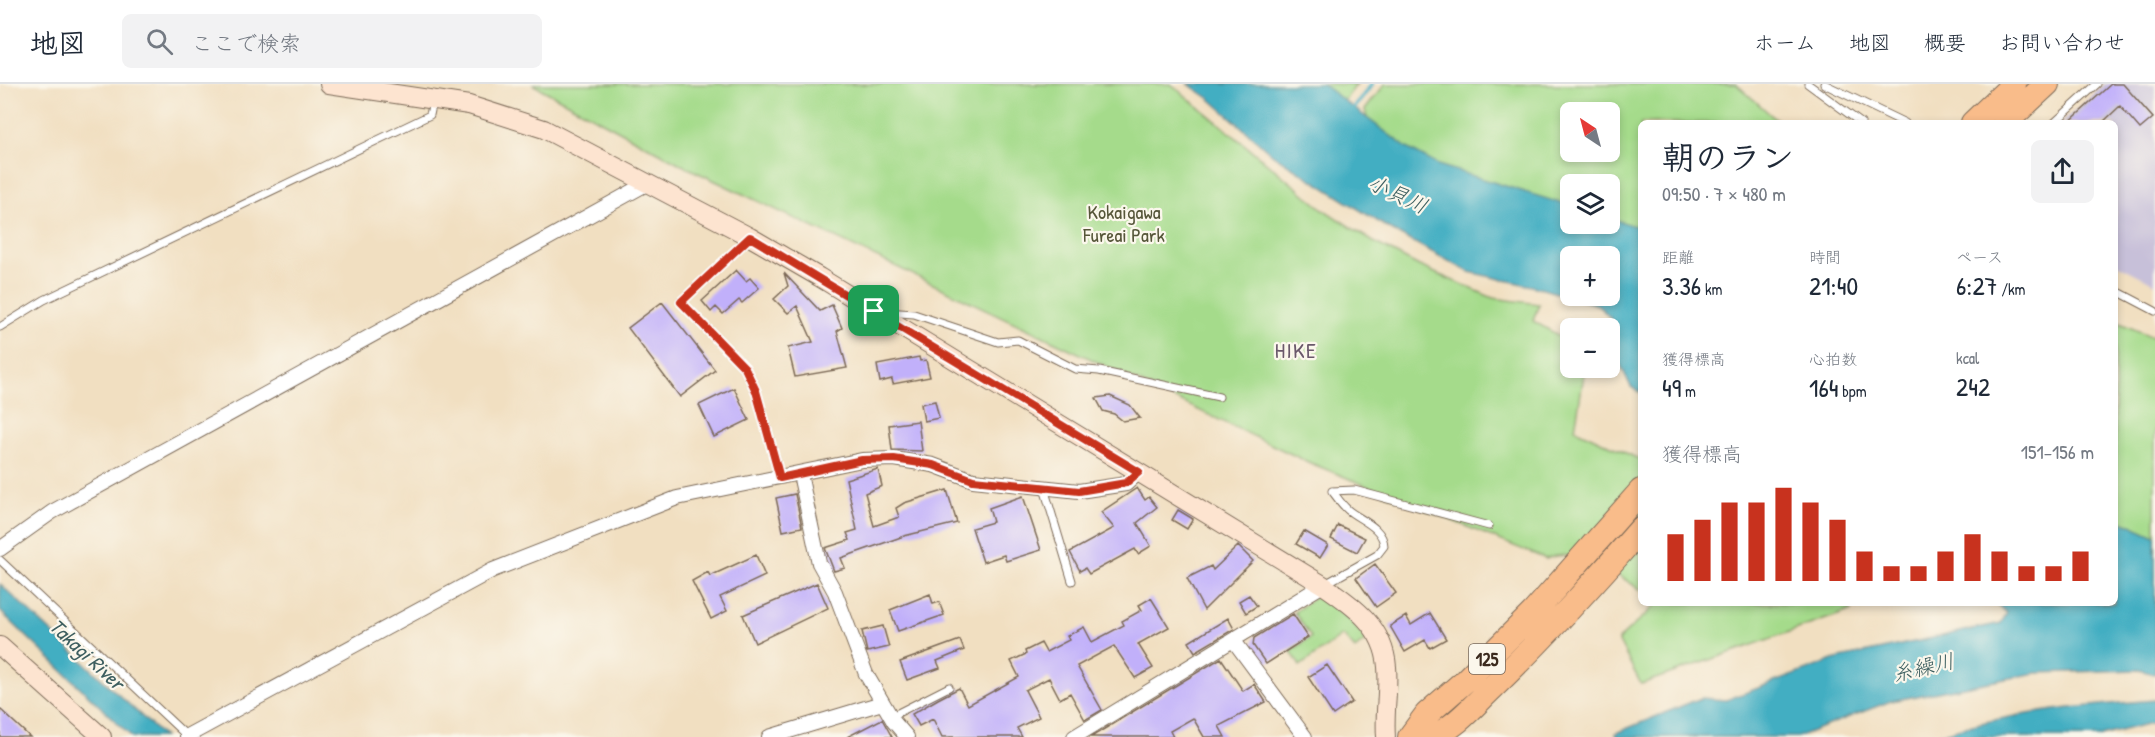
<!DOCTYPE html>
<html lang="ja">
<head>
<meta charset="utf-8">
<style>
  :root { --surface:#fff; --page:#f2f2f3; --text:#1f2937; --muted:#747a83; --line:#e0e1e3; --accent:#c8321e }
  body { margin:0; font-family:"Patrick Hand","Klee One",sans-serif; background:var(--page); color:var(--text); height:100vh; display:flex; flex-direction:column; font-size:22px; white-space:nowrap }
  * { box-sizing:border-box; margin:0 }
  p { font-size:20px; color:var(--muted) }
  .icon { flex:none; width:33px; height:33px; fill:none; stroke:currentColor; stroke-width:2; stroke-linecap:round; stroke-linejoin:round }
  .map { position:relative; flex:1; overflow:hidden }
  .sheet { position:absolute; left:1638px; top:36px; width:480px; height:486px; display:flex; flex-direction:column; background:var(--surface); border-radius:9px; box-shadow:0 3px 9px #0003 }
  .sheet>* { flex:none }
  .needle { width:39px; rotate:324deg }
  .controls { position:absolute; left:1560px; top:18px; display:grid; gap:12px }
  .controls a { display:grid; place-items:center; width:60px; height:60px; border-radius:9px; background:var(--surface); box-shadow:0 3px 9px #0003; font-size:30px }
  .pin { position:absolute; display:grid; place-items:center; width:51px; height:51px; color:#fff; margin:-26px; border-radius:12px; box-shadow:0 3px 9px #0006 }
  .round { display:grid; place-items:center; flex:none; width:63px; height:63px; border-radius:9px; background:var(--page) }
  .head { display:flex; align-items:center; justify-content:space-between; height:102px; padding:0 24px }
  h1 { font-size:33px; font-weight:600; line-height:45px }
  .stats { display:grid; grid-template-columns:repeat(3,1fr); gap:9px; height:102px; padding:6px 24px }
  .stats div { display:grid; align-content:center }
  .stats b { font-size:26px; font-weight:600 }
  .stats small { font-size:16px; font-weight:400 }
  .stats p { font-size:16px }
  .chart { height:168px; padding:12px 24px }
  .chart p { display:flex; justify-content:space-between }
  .chart svg { width:100%; height:108px; margin-top:6px; stroke:var(--accent); stroke-width:6 }
  header { display:flex; align-items:center; gap:36px; box-sizing:border-box; height:84px; padding:0 30px; background:var(--surface); border-bottom:2px solid var(--line) }
  header strong { font-size:28px }
  nav { display:flex; gap:33px; margin-inline-start:auto; font-size:21px }
  .search { width:420px; height:54px; background:var(--page); display:flex; align-items:center; gap:15px; box-sizing:border-box; padding:0 21px; border-radius:9px; color:var(--muted); font-size:22px }
  .map>svg:first-child { display:block }
</style>
</head>
<body>
<header>
<strong>地図</strong>
<div class="search"><svg class="icon" aria-label="search" viewBox="0 0 24 24"><circle cx="10" cy="10" r="6"/><path d="M15 15l6 6"/></svg>ここで検索</div>
<nav><a>ホーム</a><a>地図</a><a>概要</a><a>お問い合わせ</a></nav>
</header>
<div class="map">
<svg width="2155" height="653" viewBox="0 0 2155 653">
  <rect width="100%" height="100%" fill="#fbf7ec"/>
  <filter id="ink" filterUnits="userSpaceOnUse"><feTurbulence type="fractalNoise" baseFrequency=".0167" numOctaves="2"/><feDisplacementMap in="SourceGraphic" scale="12" xChannelSelector="R" yChannelSelector="G"/><feConvolveMatrix kernelMatrix="1 2 1 2 8 2 1 2 1" color-interpolation-filters="sRGB"/></filter>
  <filter id="wash" filterUnits="userSpaceOnUse"><feTurbulence type="fractalNoise" baseFrequency=".008" numOctaves="4" result="noise"/><feDisplacementMap in="SourceGraphic" scale="24" xChannelSelector="R" yChannelSelector="G"/><feGaussianBlur stdDeviation="1.35" result="paint"/><feColorMatrix in="noise" values="0 0 0 0 0 0 0 0 0 0 0 0 0 0 0 0 0 1.4 0 .05"/><feComposite in="paint" operator="in"/></filter>
  <g filter="url(#wash)">
    <rect width="100%" height="100%" fill="#f1dfc1"/>
    <!-- industrial -->
    <path fill="#c7c0d9" d="M2105 0H2155V200L2115 179V39H2061Z"/>
    <!-- green -->
    <path fill="#a5db8b" stroke="#708254" stroke-width="1.5" fill-rule="evenodd" d="M532 0H1171L1324 126 1372 157 1419 182 1493 214 1539 220 1533 237 1570 258V284H1585L1575 345 1641 376V506C1616 489 1577 462 1546 475L1308 378 686 83Z
      M1317 0H1357L1341 21Z
      M1385 0H1736L1780 39H1641V149L1609 140 1610 100H1570V127L1433 84 1369 42 1365 26ZM1570 28H1610V68H1570Z
      M2115 237 2155 254V468L2115 457Z
      M1316 513H1320L1351 537 1366 556 1355 565 1343 551 1300 582 1291 567 1311 553 1294 528Z
      M1653 519H1847L1852 526 1641 600 1618 556 1655 522Z"/>
    <!-- water -->
    <path fill="#43aec2" stroke="#3f6c70" stroke-width="1.5" fill-rule="evenodd" d="M1188 0H1322L1407 64 1438 81 1570 122V140H1610V134L1641 144V309L1631 303 1618 276 1612 236 1598 221 1536 203 1469 188 1393 147 1273 71 1210 15ZM1610 172V212H1570V172Z
      M2115 434 2155 452V590L2139 586 2036 589 1891 617 1797 653H1617L1616 649 1701 614 1726 616 1836 575 2001 539 2007 529 1995 519H2115Z
      M0 499V500L164 653H132L0 527Z
      M2155 616V638L2097 653H1931C2002 629 2081 622 2155 616Z"/>
    <g fill="none" stroke-linecap="round" stroke-linejoin="round">
      <!-- stream -->
      <path stroke="#43aec2" stroke-width="4.5" d="M1352 27 1372 0"/>
    </g>
    <g id="blocks">
      <!-- building -->
      <path fill="#c1b0fa" d="M2111 0H2123L2153 34 2140 45 2120 22 2102 39H2068Z
        M736 186 746 197 750 194 759 204 742 219 739 216 723 230 716 223 711 228 702 217Z
        M784 189 820 227 832 221 842 244 837 247 847 284 795 293 788 264 813 258 797 222 788 229 774 215 788 202Z
        M662 218 715 286 680 313 628 244Z
        M919 273 920 277 926 276 930 293 893 300 892 295 880 298 877 281Z
        M734 304 749 336 714 353 699 321Z
        M1110 312 1130 321 1140 334 1123 337 1114 330 1103 327 1096 314Z
        M935 317 939 334 924 337 921 320Z
        M918 337 922 367 892 366 889 341Z
        M878 385 882 402 865 409 874 442 899 433 896 424 904 419 947 406 957 439 904 452 841 474 845 484 834 487 825 464 850 456 847 449 857 446 846 395Z
        M1137 404 1145 416 1149 413 1157 423 1137 439 1151 462 1138 470 1135 465 1089 490 1085 484 1080 487 1070 468 1114 444 1101 428Z
        M795 410 802 443 783 447 776 414Z
        M1023 412 1041 466 1006 477 1004 471 983 478 972 444 993 438 989 424Z
        M1178 426 1193 435 1187 445 1172 436Z
        M1338 441 1365 454 1357 468 1331 455Z
        M1304 447 1328 461 1320 474 1296 460Z
        M1238 462 1253 477 1204 526 1187 494 1211 482 1213 486Z
        M756 471 765 492 720 513 727 527 711 535 692 497 708 488 710 492Z
        M1375 480 1396 509 1376 523 1356 494Z
        M817 499 828 524 755 559 743 531Z
        M930 510 933 520 939 518 944 531 898 547 890 526Z
        M1249 511 1257 522 1246 529 1239 517Z
        M1151 514 1169 543 1138 560 1153 584 1135 594 1114 562 1077 582 1102 626 1085 636 1070 609 1060 615 1049 594 1025 606 1039 633 1017 644 1022 653H942L933 635 919 642 912 630 938 615 959 604 968 621 1019 593 1011 577 1026 570 1025 567 1041 559 1046 568 1069 556 1067 552 1084 543 1092 558 1124 541 1122 537 1142 526 1139 521Z
        M1430 529 1446 555 1430 564 1425 556 1405 568 1390 542 1406 532 1411 541Z
        M1293 530 1308 553 1266 580 1253 561 1254 554Z
        M1228 534 1234 545 1195 568 1189 558Z
        M883 542 889 563 867 568 862 547Z
        M960 556 964 566 937 577 940 584 907 596 900 578Z
        M1221 574 1243 607 1254 600 1266 618 1219 642 1225 653H1204L1193 634 1170 647 1173 653H1091Z
        M1327 581 1352 618 1333 631 1308 593Z
        M0 625 30 653H0Z
        M882 635 892 653H847Z"/>
    </g>
  </g>
  <g filter="url(#ink)">
    <use href="#blocks" fill-opacity="0" stroke="#7b6957" stroke-width="1.5"/>
    <g fill="none" stroke-linecap="round" stroke-linejoin="round">
      <!-- lane casing -->
      <g stroke="#7b6957" stroke-width="9">
        <path id="lane" d="M1808 0 1861 39
          M1824 0 1905 39
          M2054 39 2097 0
          M749 154 681 218 745 284 756 307 780 394
          M2115 206 2155 227
          M886 228 914 230 998 258 1018 256 1075 285 1099 287 1219 313
          M0 243 44 216 430 31 433 17
          M1044 404 1072 497
          M1332 407 1354 406 1489 442
          M0 476 188 653
          M1325 500 1377 471 1384 462C1383 443 1360 436 1348 426 1341 420 1337 413 1332 407
          M890 633 949 603"/>
      </g>
      <!-- street casing -->
      <g stroke="#7b6957" stroke-width="16">
        <path id="street" d="M800 390 819 479 835 508 866 590 894 638 907 653
          M0 465 52 428 648 99
          M1234 557 1305 653
          M187 652 493 486 677 414 862 376 894 375 933 381 973 396 1079 407 1126 400 1139 388
          M769 653 882 619
          M1074 653 1323 501"/>
      </g>
      <!-- secondary casing -->
      <g stroke="#7b6957" stroke-width="20">
        <path id="secondary" d="M329 0 469 21 544 45 750 153 819 193 1323 501C1354 522 1384 543 1387 583 1389 606 1384 629 1386 653
          M0 562 102 653"/>
      </g>
      <!-- highway casing -->
      <g stroke="#7b6957" stroke-width="26">
        <path id="highway" d="M1973 39 2014 0
          M2005 39 2047 0
          M1410 653 1427 630 1466 596 1533 529 1641 407
          M1432 653C1455 644 1474 621 1492 604 1545 553 1593 500 1641 445"/>
      </g>
      <!-- lane -->
      <use href="#lane" stroke="#fff" stroke-width="7"/>
      <!-- street -->
      <use href="#street" stroke="#fff" stroke-width="14"/>
      <!-- secondary -->
      <use href="#secondary" stroke="#fde4d0" stroke-width="18"/>
      <!-- highway -->
      <use href="#highway" stroke="#f9bc8a" stroke-width="24"/>
    </g>
  </g>
  <g fill="none" stroke-linecap="round" stroke-linejoin="round" filter="url(#ink)">
    <!-- route casing -->
    <g stroke="#fff" stroke-width="12">
      <path id="route" d="M750 153 1139 388 1126 399 1079 407 973 396 933 381 894 375 862 376 780 394 756 307 745 284 681 218Z"/>
    </g>
    <!-- route -->
    <use href="#route" stroke="#c8321e" stroke-width="8"/>
  </g>
  <g text-anchor="middle" dominant-baseline="central" stroke-width="4.5" stroke-linejoin="round" paint-order="stroke">
    <!-- shield labels -->
    <rect fill="#fbf7ec" stroke="#75685c" stroke-width="1.5" x="1469" y="560" width="36" height="30" rx="4.5"/>
    <g font-size="18" font-weight="bold" fill="#3b2a1e">
      <text x="1487" y="575">125</text>
    </g>
    <!-- park labels -->
    <g font-size="20" fill="#565639" stroke="#fbf7ec">
      <text x="1124" y="127">Kokaigawa<tspan x="1124" dy="23">Fureai Park</tspan></text>
    </g>
    <!-- water labels -->
    <g font-size="21" font-style="italic" fill="#3e5f60" stroke="#fbf7ec">
      <text transform="translate(1398 110) rotate(25)">小貝川</text>
      <text transform="translate(87 570) rotate(43)">Takagi River</text>
      <text transform="translate(1923 583) rotate(-13)">糸繰川</text>
    </g>
    <!-- quarter labels -->
    <g font-size="22" letter-spacing="1.5" fill="#6a596b" stroke="#fbf7ec">
      <text x="1296" y="266">HIKE</text>
    </g>
  </g>
</svg>
<div class="controls">
<a><svg class="needle" viewBox="-14 -14 28 28"><path d="M0-13l5 13h-10z" fill="#e53935"/><path d="M0 13l5-13h-10z" fill="#747a83"/></svg></a>
<a><svg class="icon" aria-label="layers" viewBox="0 0 24 24"><path d="M12 4l9 5-9 5-9-5zM3 14l9 5 9-5"/></svg></a>
<a>+</a>
<a>−</a>
</div>
<div class="pin" style="left:874px;top:227px;background:#1e9e55"><svg class="icon" aria-label="arrive" viewBox="0 0 24 24"><path d="M6 21V4h12l-3 4 3 4H6"/></svg></div>
<section class="sheet">
<div class="head"><div><h1>朝のラン</h1><p>09:50 · 7 × 480 m</p></div><a class="round"><svg class="icon" aria-label="share" viewBox="0 0 24 24"><path d="M12 15V3M7 8l5-5 5 5M5 13v7h14v-7"/></svg></a></div>
<div class="stats">
<div><p>距離</p><b>3.36<small> km</small></b></div>
<div><p>時間</p><b>21:40</b></div>
<div><p>ペース</p><b>6:27<small> /km</small></b></div>
</div>
<div class="stats">
<div><p>獲得標高</p><b>49<small> m</small></b></div>
<div><p>心拍数</p><b>164<small> bpm</small></b></div>
<div><p>kcal</p><b>242</b></div>
</div>
<div class="chart"><p><span>獲得標高</span>151–156 m</p>
<svg viewBox="0 0 160 44" preserveAspectRatio="none"><path d="M5 44V25M15 44V19M25 44V12M35 44V12M45 44V6M55 44V12M65 44V19M75 44V32M85 44V38M95 44V38M105 44V32M115 44V25M125 44V32M135 44V38M145 44V38M155 44V32"/></svg>
</div>
</section>
</div>
</body>
</html>
